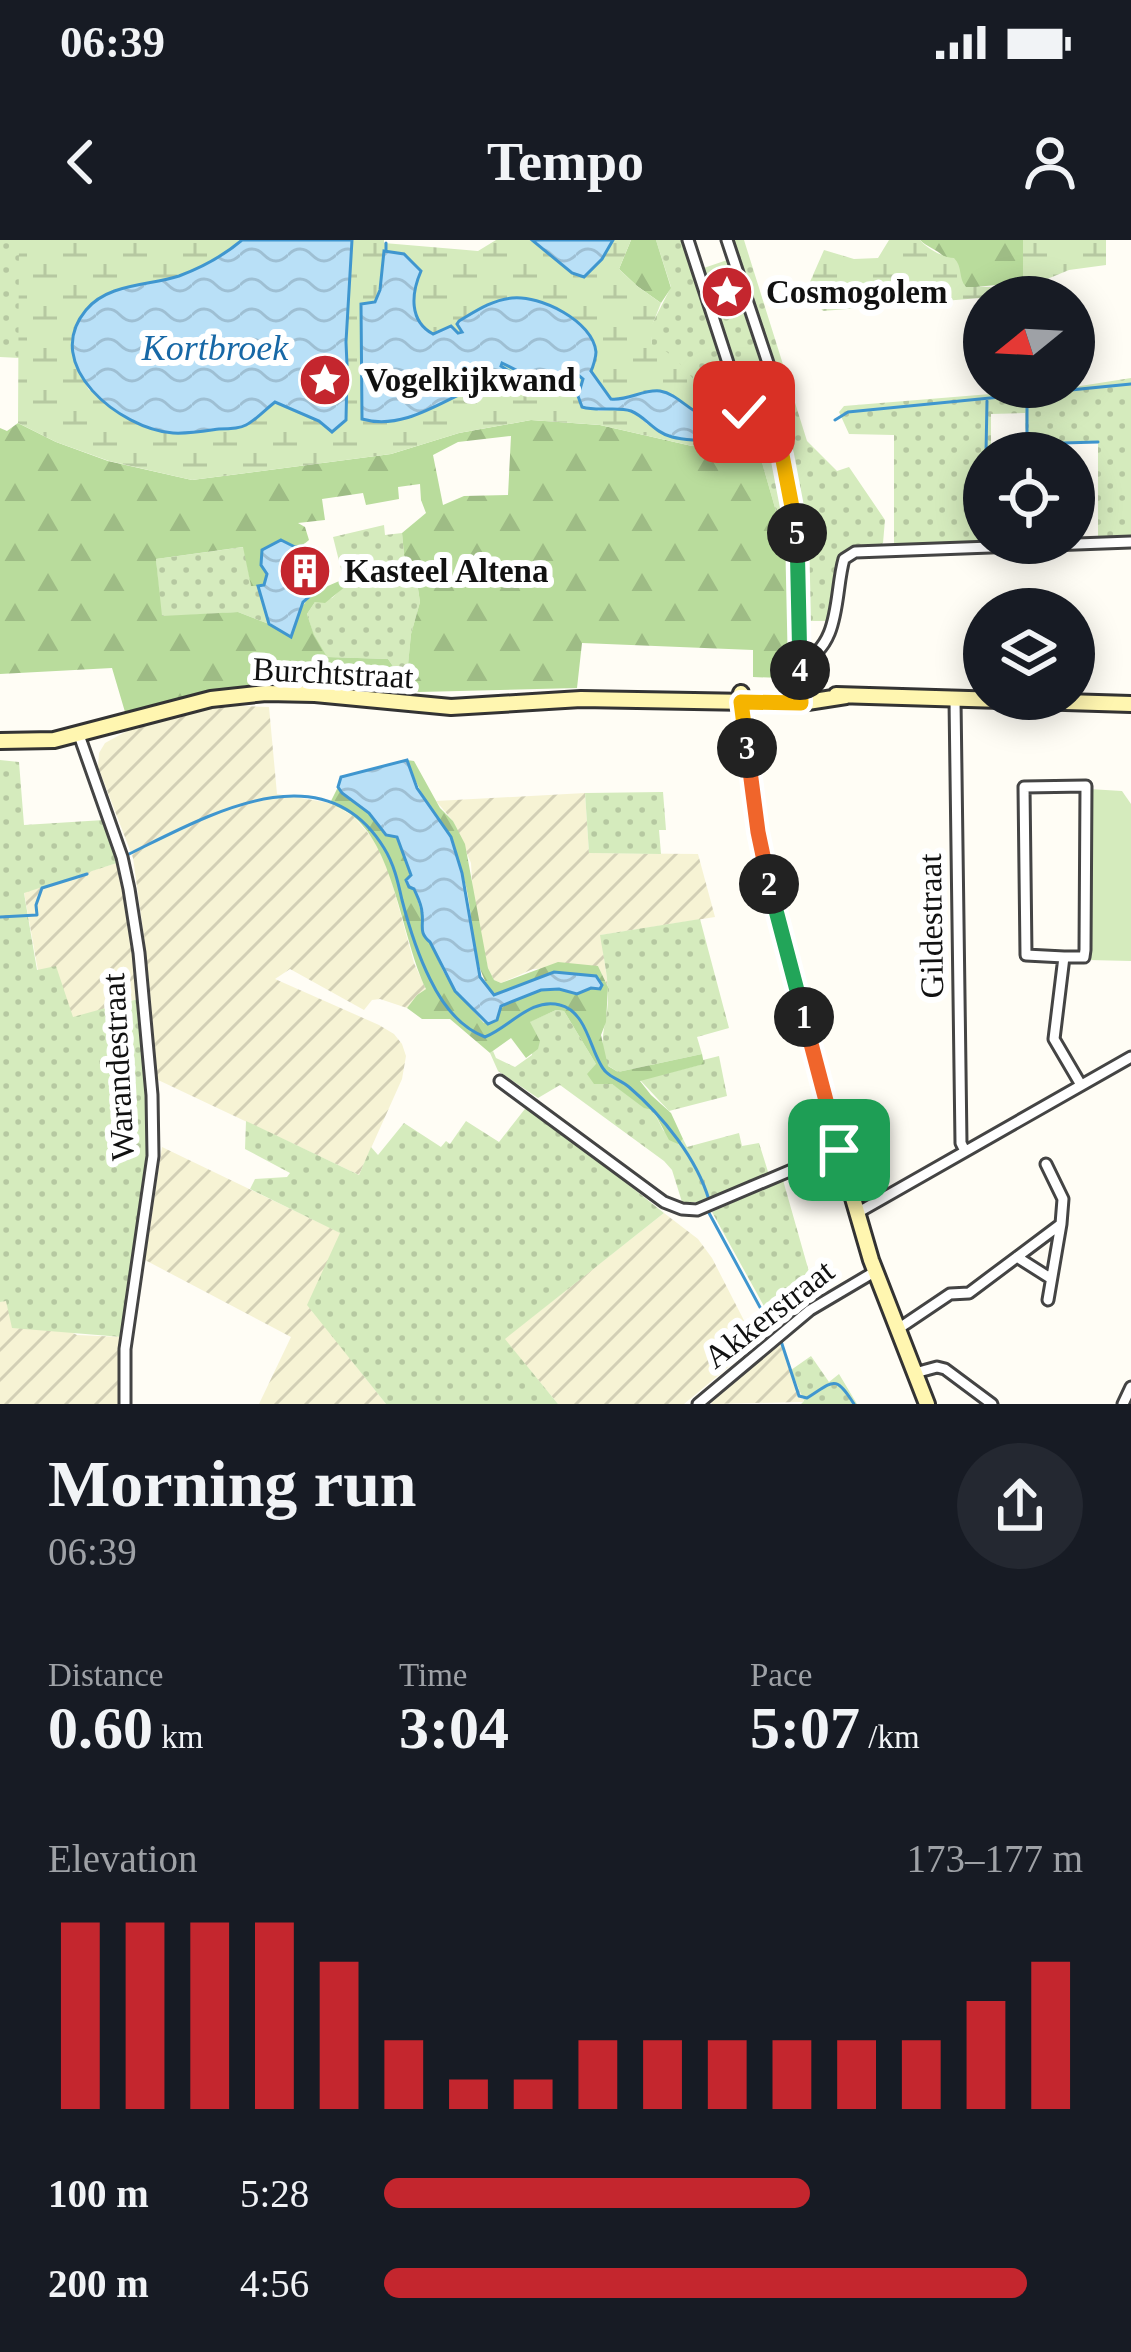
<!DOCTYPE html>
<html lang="en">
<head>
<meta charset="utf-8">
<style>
  :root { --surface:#171b24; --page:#242831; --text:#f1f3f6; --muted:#9ea1a6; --accent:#c4262e }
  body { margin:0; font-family:"Times New Roman",serif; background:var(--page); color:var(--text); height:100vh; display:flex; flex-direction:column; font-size:45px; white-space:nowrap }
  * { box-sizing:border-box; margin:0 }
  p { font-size:39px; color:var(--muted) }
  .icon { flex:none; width:66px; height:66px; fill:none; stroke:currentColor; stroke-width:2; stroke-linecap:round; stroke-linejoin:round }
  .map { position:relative; height:1164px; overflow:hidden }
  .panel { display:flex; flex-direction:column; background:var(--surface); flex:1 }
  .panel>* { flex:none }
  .needle { width:78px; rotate:252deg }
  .buttons { position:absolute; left:963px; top:36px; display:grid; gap:24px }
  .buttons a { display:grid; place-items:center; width:132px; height:132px; border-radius:50%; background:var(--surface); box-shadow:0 6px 30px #0003; font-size:60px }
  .pin { position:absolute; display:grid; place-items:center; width:102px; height:102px; color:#fff; margin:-51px; border-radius:24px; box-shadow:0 6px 18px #0006 }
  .km { position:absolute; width:60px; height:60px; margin:-30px; border-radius:50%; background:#222; color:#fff; font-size:33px; line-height:60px; text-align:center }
  .round { display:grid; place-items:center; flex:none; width:126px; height:126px; border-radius:63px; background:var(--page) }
  .overview { display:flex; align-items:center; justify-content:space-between; height:204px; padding:0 48px }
  h1 { font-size:66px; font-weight:700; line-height:90px }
  .metrics { display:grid; grid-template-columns:repeat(3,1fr); gap:18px; height:204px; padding:12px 48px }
  .metrics div { display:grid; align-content:center }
  .metrics b { font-size:60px; font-weight:700 }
  .metrics small { font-size:33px; font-weight:400 }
  .metrics p { font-size:33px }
  .chart { height:336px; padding:24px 48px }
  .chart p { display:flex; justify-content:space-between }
  .chart svg { width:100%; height:216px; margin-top:12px; stroke:var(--accent); stroke-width:6 }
  ul { padding:0 48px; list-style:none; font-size:39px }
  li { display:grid; grid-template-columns:192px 144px 1fr; align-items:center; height:90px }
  li i { height:30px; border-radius:15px; background:var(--accent) }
  .status { display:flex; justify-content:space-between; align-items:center; height:84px; padding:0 60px; background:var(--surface); direction:ltr }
  .status svg { height:33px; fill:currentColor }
  header { display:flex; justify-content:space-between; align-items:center; height:156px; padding:0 48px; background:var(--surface); font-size:54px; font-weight:700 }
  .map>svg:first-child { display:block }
</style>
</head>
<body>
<div class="status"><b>06:39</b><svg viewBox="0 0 49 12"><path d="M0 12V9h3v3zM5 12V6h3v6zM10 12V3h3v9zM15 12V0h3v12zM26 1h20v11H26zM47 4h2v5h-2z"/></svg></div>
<header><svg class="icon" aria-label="back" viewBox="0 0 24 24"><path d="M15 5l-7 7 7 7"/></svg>Tempo<svg class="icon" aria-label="person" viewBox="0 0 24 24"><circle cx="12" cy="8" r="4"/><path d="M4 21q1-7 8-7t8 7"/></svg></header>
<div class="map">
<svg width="1131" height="1164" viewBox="0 0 1131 1164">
  <defs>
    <pattern id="farmland-furrows" width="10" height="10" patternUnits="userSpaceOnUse" patternTransform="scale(3)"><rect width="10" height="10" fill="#f6f3d4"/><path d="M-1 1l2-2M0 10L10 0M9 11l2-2" fill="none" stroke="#d2cfb5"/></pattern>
    <pattern id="grass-dots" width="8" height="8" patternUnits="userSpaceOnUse" patternTransform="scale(3)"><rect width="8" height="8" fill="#d5ebbd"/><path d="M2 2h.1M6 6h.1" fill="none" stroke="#b6c8a1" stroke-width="1.8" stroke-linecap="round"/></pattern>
    <pattern id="forest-firs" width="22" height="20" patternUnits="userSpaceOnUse" patternTransform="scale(3)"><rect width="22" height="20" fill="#b9dc9c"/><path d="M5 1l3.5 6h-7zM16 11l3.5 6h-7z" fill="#9ebc85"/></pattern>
    <pattern id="wetland-marsh" width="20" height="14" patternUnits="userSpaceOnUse" patternTransform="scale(3)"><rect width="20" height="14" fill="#d5ebbd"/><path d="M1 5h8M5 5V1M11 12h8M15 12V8" fill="none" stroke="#b6c8a1"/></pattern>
    <pattern id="water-waves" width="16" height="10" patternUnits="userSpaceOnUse" patternTransform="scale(3)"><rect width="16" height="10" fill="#b9e0f7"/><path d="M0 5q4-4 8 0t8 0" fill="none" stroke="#9ebfd3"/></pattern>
  </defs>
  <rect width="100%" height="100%" fill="#fffdf5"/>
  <!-- farmland -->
  <path fill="url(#farmland-furrows)" d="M215 465 269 467 277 554 330 563 353 576 375 601 390 635 414 723 426 749 417 755 407 768 380 759 372 760 364 770 290 729 275 739 379 785 394 794 402 804 406 816 402 839 359 935 156 839 144 697 133 618 98 527 99 513 105 503 127 491 169 476Z
    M585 553 589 613 698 614 715 677 601 695 608 747 598 726 533 729 501 743 494 740 488 728 473 658 471 623 453 581 436 561Z
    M120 622 131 677 138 759 73 778 38 731 24 652Z
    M162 907 341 993 308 1065 386 1164H259L291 1097 145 1020Z
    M664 973 698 999 712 1018 756 1104 684 1164H558L504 1099Z
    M6 1060 77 1095 122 1097 120 1164H0V1062Z
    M780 1100 804 1162 712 1164 709 1159Z"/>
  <!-- grass -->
  <path fill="url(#grass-dots)" d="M0 0H19L20 118 0 117Z
    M656 0H684L695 31 736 17 731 0H744L807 201 837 231 849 227 885 280 883 303 877 308 844 312 839 319 831 381H791L790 320 761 219 736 210 735 202 713 189 696 142 652 105 650 88 671 47Z
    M1131 138V297L1098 298V202L1026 204 1025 173 991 174V213H984V303H988L894 304V195L849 194 839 172 844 166 1074 147Z
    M384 285 385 295 402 293 404 315 417 342 420 362 411 394 407 436 395 429 388 419 326 417 314 396 307 374 315 362 332 358 345 345 333 297Z
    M244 307 251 345 258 346 269 384 238 372 161 377 156 319Z
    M0 520 19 522 24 585 104 580 120 622 24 653 37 730 56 726 73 777 138 759 148 854 150 901 122 1097 12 1088 6 1061 0 1062Z
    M663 552 666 590H659L661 614 589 613 585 553Z
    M700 679 729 788 697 797 702 814 618 832 607 825C597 795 608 785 608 756 608 735 603 715 600 695Z
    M556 770 564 771 596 824 612 844 653 870 663 890 678 903 683 899 687 907 739 893 742 906 759 903 769 935 699 962H682L672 930 664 921 560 845 538 858 498 831 490 813 493 811 496 818 515 827 532 815 529 782Z
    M719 816 727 856 669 871 640 840 703 824V820Z
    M528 865 664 973 505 1099 558 1164H386L307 1065 340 993 250 949 255 939 287 937 290 933 245 909 246 881 359 935 371 907 378 915 404 883 441 907 446 901 450 904 466 881 499 902Z
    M783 940 817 1060 776 1088 712 972Z
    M811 1116 829 1142 839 1134 857 1164H801L804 1161 791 1130Z"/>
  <!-- forest -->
  <path fill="url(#forest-firs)" fill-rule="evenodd" d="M631 0H656L671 48 661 63 637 46 619 29Z
    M920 0H1023V49L1016 43 966 48C958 38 953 24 943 16 936 9 927 7 920 0Z
    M531 180 600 185 692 206 705 203 716 204 725 215 736 210 761 219 790 320 791 407 782 412 781 438 753 437V410L582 403 577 448 419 452 385 445 280 440 193 454 125 472 112 428 0 434V188L7 191 18 183 56 202 108 221 192 240 391 214 459 193ZM511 196 508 255 464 256 443 265 433 215 458 202ZM420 244 421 260 426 273 402 293 404 315 417 342 420 362 411 394 407 435 395 429 388 419 327 417 314 395 307 374 315 362 325 363 346 346 344 339C308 354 302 358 291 397L269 384 238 372 162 376 156 319 243 307 251 346H264C267 332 281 316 293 309 299 306 305 304 309 300L305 287 298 283 325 280 322 259 363 253 366 265 399 259 398 247Z
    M407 520 414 521 440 568 453 581 465 604 488 728 494 740 501 743 558 722 598 726 608 747 606 782 601 795 608 826 618 832 702 814 704 824 640 841 651 855 671 873 683 899 678 904 669 900 653 870 644 868 612 844H594L587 834 596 824 564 771 556 770 530 782 540 801 538 809 526 818 511 798 490 813 450 779H422L407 768 417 755 426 749C402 699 395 611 354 577 348 571 338 568 330 563L338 547 342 553 369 573 385 595 397 596 411 636 406 641 409 647 414 648 430 702 443 731 455 751 484 783C500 767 521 753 543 750 568 745 576 762 598 742L595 736 554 732 494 756C466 717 477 672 461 630 446 592 421 559 407 520Z"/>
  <!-- wetland -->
  <path fill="url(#wetland-marsh)" fill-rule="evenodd" d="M19 0H242C222 17 200 30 174 38 142 47 122 46 91 64 76 103 66 111 89 150L244 187 274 162 319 181 332 192 346 137 336 145H321V135L331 136 347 124 346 102 352 0H384V3L478 11 496 0H532L548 13 602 19 613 0H631L619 29 637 46 661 63 651 88 652 105 660 107 675 118 696 142 713 189 735 202 736 210 725 215 716 204 692 206 600 185 531 180 459 193 391 214 192 240 109 221 56 202 18 183ZM385 11 416 42C413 64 412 82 433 94L451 86 459 93 462 92 459 81 489 64 515 57 600 144 611 159C627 161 641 150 658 151 685 153 692 179 710 193 713 195 725 199 728 200L722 206 705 199 694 201 647 184 634 172 621 169 598 171 583 145V139L577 134 528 136 501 123 500 126 516 137 484 143 420 173 392 181 361 65 375 62 380 50Z
    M889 0H920C926 8 944 18 954 18 963 27 958 38 966 47H992V57L823 71 806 51 824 10 854 19 878 18Z
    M1023 0H1106V25L1069 30 1023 49Z"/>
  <!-- park -->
  <path fill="#d5ebbd" d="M1089 549 1122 551 1131 564V721L1088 720Z"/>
  <!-- water -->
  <path fill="url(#water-waves)" stroke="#3f96cf" stroke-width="3" d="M242 0H352L346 102 347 125 331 136H321L322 145H335L347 135 346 180 332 192 319 181 275 162C266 169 256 180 246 185 239 189 228 189 219 189 205 191 188 194 173 193 120 189 40 125 86 70 108 43 149 46 179 36 203 27 222 17 242 0Z
    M532 0H613L602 19 584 37 572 33Z
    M384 11 404 14 421 31C411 54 409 81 433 94L451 86 458 93 462 92 457 84 459 81C476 71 492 60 512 58 540 55 593 81 596 112 596 117 593 127 591 131L611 159C628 161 643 149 660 151 678 154 688 171 705 176L710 193 728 200 733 206 728 209C709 198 692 202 672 197 655 193 646 177 631 171 617 166 599 172 582 167L578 156 583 139 577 134 528 136 502 123 501 126 518 137C506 139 492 140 480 145 443 160 404 191 362 179L361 64 375 62 380 50Z
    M281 300 295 307 303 306V309L291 313 297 344 293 346V350L297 351 301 347 317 344 318 349 303 362 291 397 269 384 258 346 264 345 267 334 261 325 262 310Z
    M407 520 417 548 451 597 462 633 480 737 494 755 554 732 596 736 602 745 600 749 591 748 577 754 559 749 541 750 501 766 497 780 488 784 455 751 430 702C418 692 424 686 422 673 422 665 417 656 414 649L409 647 406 640 411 635 397 597 386 595 369 573 342 553 338 547 341 537Z"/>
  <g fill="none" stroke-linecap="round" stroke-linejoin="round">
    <!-- stream -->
    <path stroke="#3f96cf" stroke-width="3" d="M386 3V11
      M1027 159V213
      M835 180 848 172 1131 144
      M1027 204 1098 202
      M986 213 987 161
      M129 614C207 576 323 508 384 608 394 624 398 642 402 660 409 687 417 713 430 739 442 764 459 787 485 797 510 787 531 757 560 765 589 772 591 818 606 832 612 838 622 841 629 847 663 876 697 919 709 960
      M0 677 37 675 36 665 42 648 87 634
      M709 973 774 1093
      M781 1101 799 1156 807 1158C834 1141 835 1134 854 1164"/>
    <!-- street casing -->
    <g stroke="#444" stroke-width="15">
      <path id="street" d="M688 0 744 172 782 215 797 296 801 463
        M727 0 785 174 786 189 782 215
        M800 423C842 406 834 354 844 319L855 312 1131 302
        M955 460 961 903 965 911
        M79 495 122 617 129 649 139 713 152 855 153 916 125 1109V1164
        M1064 717H1084L1085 710 1086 546 1024 547 1026 715 1064 717 1054 799 1081 845
        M500 841 664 962 682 969 697 970 839 910
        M857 973 1131 817
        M1017 1017 1050 1038
        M1048 1060 1061 984
        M898 1089 950 1054 969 1053 1061 984 1063 959 1046 924
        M915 1133 937 1127 945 1129 992 1164
        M698 1164 810 1070 876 1031
        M1123 1164 1131 1147"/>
    </g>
    <!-- secondary casing -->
    <g stroke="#333" stroke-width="20">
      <path id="secondary" d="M741 453 762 614 839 910 871 1020 927 1164
        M836 455 1131 464
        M0 501 54 500 211 459 266 453 315 454 451 467 581 459 801 463 846 456"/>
    </g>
    <!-- street -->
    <use href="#street" stroke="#fff" stroke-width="9"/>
    <!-- secondary -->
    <use href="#secondary" stroke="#fff6b0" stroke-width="14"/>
  </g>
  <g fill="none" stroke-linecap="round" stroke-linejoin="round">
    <!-- split-1 casing -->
    <g stroke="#fff" stroke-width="24">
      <path id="split-1" d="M804 777 839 910"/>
    </g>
    <!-- split-2 casing -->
    <g stroke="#fff" stroke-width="24">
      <path id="split-2" d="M769 644 804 777"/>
    </g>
    <!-- split-3 casing -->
    <g stroke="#fff" stroke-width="24">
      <path id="split-3" d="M747 508 758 592 769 644"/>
    </g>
    <!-- split-4 casing -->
    <g stroke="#fff" stroke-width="24">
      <path id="split-4" d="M747 508 741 462 801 463 800 430"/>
    </g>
    <!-- split-5 casing -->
    <g stroke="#fff" stroke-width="24">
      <path id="split-5" d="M797 293 800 430"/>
    </g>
    <!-- split-6 casing -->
    <g stroke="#fff" stroke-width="24">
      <path id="split-6" d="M744 172 782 215 797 293"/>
    </g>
    <!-- split-1 -->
    <use href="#split-1" stroke="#f0652b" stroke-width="15"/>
    <!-- split-2 -->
    <use href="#split-2" stroke="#22a559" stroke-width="15"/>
    <!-- split-3 -->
    <use href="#split-3" stroke="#f0652b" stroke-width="15"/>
    <!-- split-4 -->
    <use href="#split-4" stroke="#f5b400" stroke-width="15"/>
    <!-- split-5 -->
    <use href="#split-5" stroke="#22a559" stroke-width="15"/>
    <!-- split-6 -->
    <use href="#split-6" stroke="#f5b400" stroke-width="15"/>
  </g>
  <!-- icons -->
  <defs>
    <g id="sight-disc" transform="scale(2.7)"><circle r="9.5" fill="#c4262e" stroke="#fff"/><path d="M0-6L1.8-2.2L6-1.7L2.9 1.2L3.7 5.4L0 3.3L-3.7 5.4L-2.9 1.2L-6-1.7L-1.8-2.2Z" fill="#fff"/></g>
    <g id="building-disc" transform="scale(2.7)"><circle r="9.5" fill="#c4262e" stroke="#fff"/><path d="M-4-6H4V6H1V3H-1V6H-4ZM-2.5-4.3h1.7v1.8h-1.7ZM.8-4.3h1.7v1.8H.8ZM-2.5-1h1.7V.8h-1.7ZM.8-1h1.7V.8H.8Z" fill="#fff"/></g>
  </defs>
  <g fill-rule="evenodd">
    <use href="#sight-disc" x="727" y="52"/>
    <use href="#sight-disc" x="325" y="140"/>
    <use href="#building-disc" x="305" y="331"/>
  </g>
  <g text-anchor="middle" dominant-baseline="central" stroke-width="12" stroke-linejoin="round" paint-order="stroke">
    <!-- poi labels -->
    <g font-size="33" font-weight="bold" fill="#111" stroke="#fff" text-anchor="start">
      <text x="766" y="52">Cosmogolem</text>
      <text x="364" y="140">Vogelkijkwand</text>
      <text x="344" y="331">Kasteel Altena</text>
    </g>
    <!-- street labels -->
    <g font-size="33" fill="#111" stroke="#fff">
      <text transform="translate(333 433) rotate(3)">Burchtstraat</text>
      <text transform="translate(931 686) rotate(-91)">Gildestraat</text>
      <text transform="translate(118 827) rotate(-93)">Warandestraat</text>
      <text transform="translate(769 1074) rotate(-38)">Akkerstraat</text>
    </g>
    <!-- water labels -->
    <g font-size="36" font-style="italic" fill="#1768a6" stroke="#fff">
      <text x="215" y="108">Kortbroek</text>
    </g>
  </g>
</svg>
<div class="buttons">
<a><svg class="needle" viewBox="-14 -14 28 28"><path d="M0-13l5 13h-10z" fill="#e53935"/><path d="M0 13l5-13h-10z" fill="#9ea1a6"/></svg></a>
<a><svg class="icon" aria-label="locate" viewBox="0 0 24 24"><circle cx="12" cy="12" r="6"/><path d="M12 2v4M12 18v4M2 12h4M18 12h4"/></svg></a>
<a><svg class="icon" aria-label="layers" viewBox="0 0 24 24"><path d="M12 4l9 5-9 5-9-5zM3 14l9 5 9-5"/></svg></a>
</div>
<div class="pin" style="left:839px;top:910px;background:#1e9e55"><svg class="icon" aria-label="arrive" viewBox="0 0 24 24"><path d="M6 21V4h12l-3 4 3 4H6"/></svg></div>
<div class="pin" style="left:744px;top:172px;background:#d93025"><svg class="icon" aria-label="check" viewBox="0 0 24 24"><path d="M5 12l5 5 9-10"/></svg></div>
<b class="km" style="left:804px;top:777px">1</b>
<b class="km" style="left:769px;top:644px">2</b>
<b class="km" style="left:747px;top:508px">3</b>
<b class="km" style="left:800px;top:430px">4</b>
<b class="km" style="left:797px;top:293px">5</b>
</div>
<section class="panel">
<div class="overview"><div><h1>Morning run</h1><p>06:39</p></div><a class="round"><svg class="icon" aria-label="share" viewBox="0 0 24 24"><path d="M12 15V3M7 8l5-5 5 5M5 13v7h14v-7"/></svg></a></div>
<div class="metrics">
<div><p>Distance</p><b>0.60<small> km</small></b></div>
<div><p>Time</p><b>3:04</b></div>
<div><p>Pace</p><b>5:07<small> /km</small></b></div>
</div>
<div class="chart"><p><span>Elevation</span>173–177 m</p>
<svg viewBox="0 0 160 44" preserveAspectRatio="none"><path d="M5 44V6M15 44V6M25 44V6M35 44V6M45 44V14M55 44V30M65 44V38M75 44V38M85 44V30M95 44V30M105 44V30M115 44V30M125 44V30M135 44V30M145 44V22M155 44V14"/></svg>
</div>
<ul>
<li><b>100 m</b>5:28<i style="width:61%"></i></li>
<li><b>200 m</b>4:56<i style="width:92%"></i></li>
</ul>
</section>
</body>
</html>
